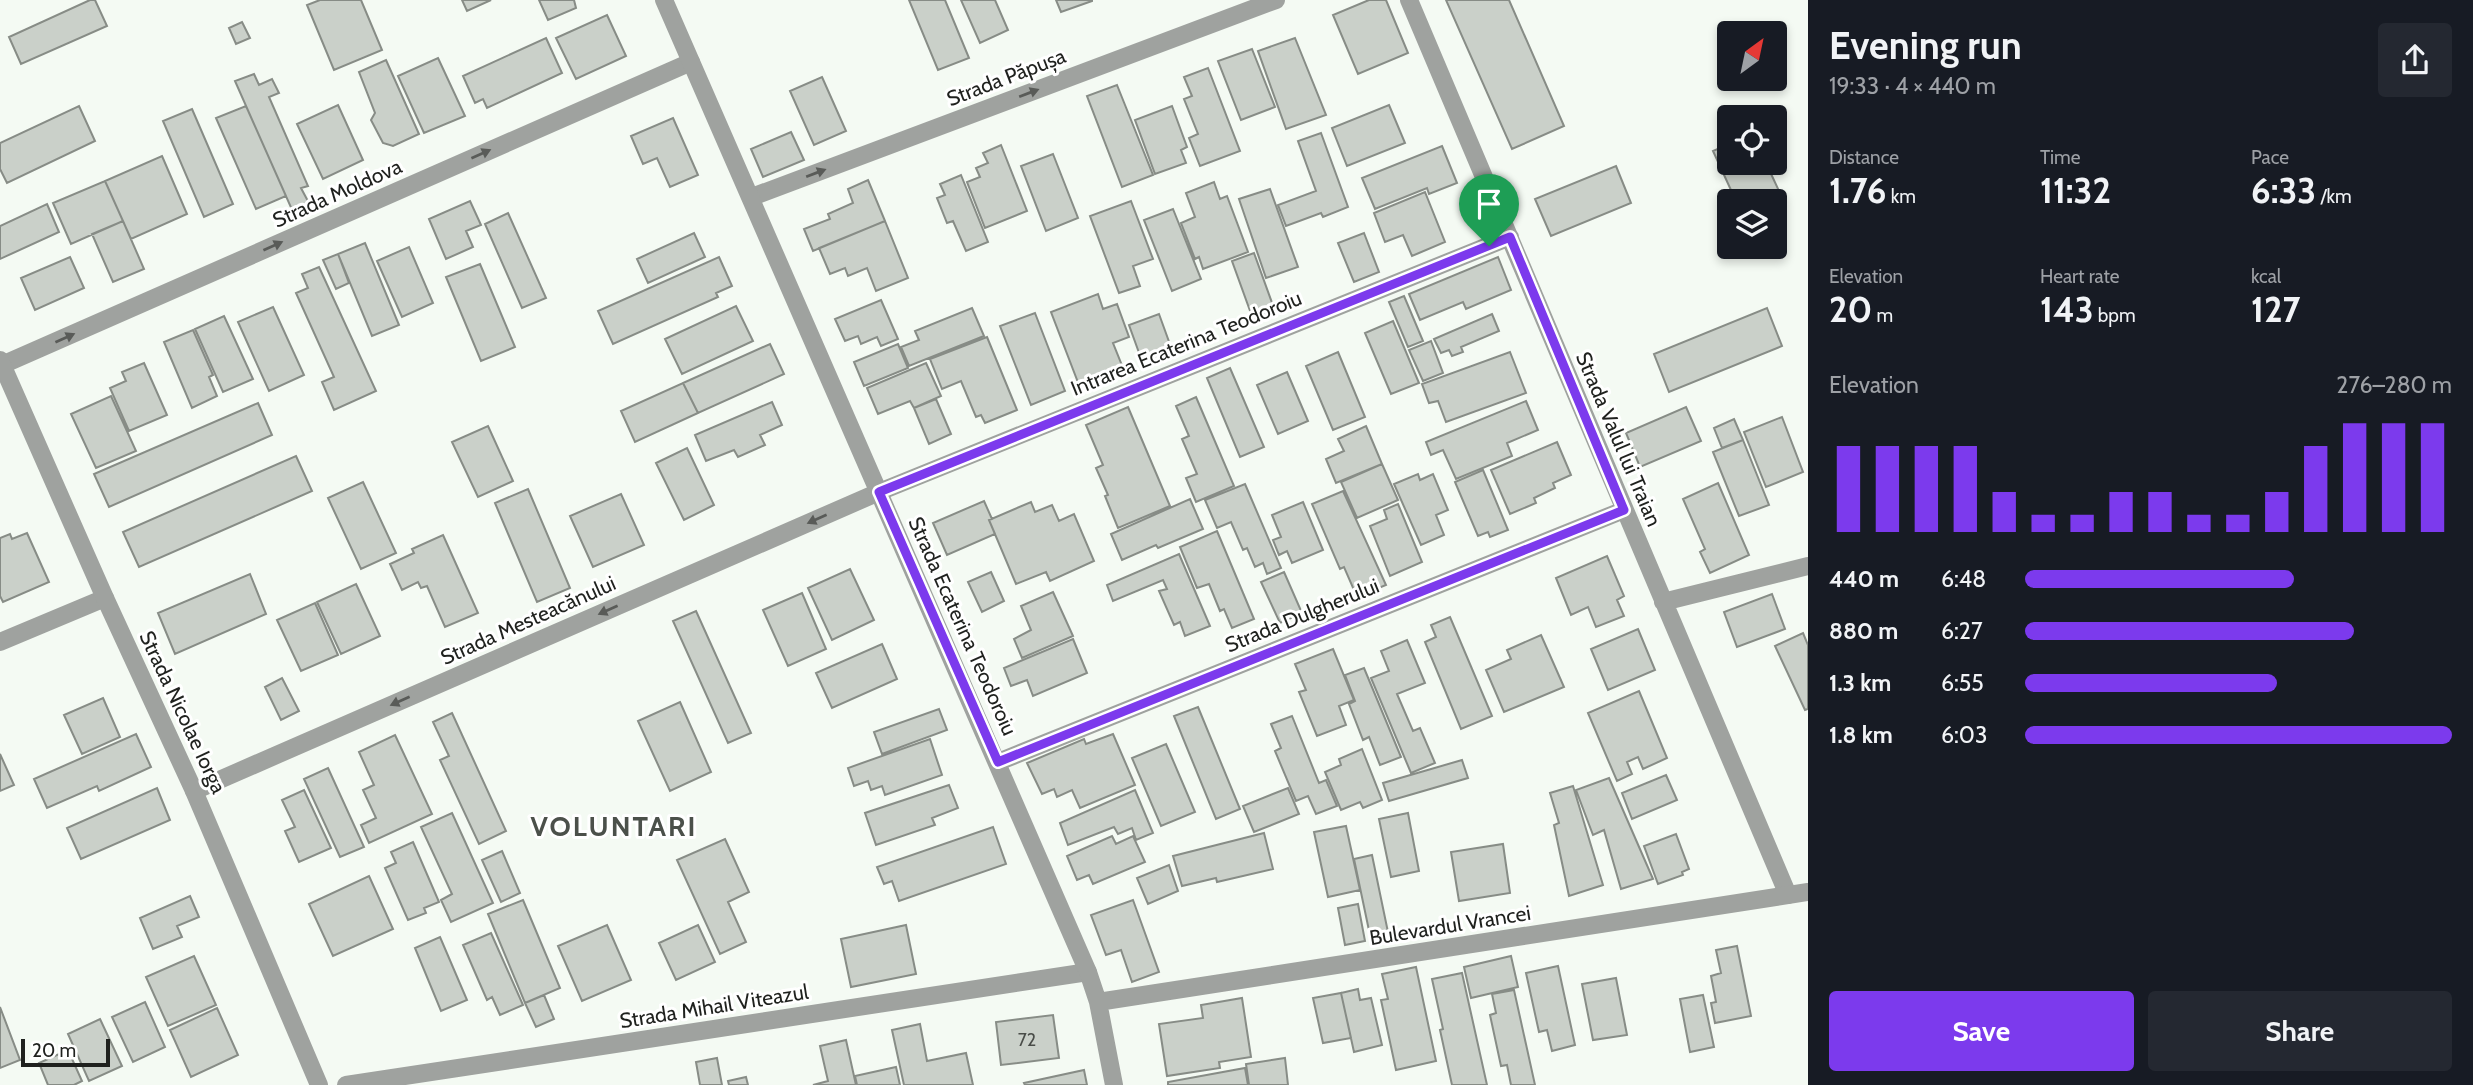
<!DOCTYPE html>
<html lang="en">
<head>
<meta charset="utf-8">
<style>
  :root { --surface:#171b24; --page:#242831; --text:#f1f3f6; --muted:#9ea1a6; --accent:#7c3aed }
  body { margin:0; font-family:Cabin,sans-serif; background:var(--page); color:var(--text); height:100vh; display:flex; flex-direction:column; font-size:26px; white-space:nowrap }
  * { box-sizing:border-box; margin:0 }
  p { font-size:23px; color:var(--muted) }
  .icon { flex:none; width:38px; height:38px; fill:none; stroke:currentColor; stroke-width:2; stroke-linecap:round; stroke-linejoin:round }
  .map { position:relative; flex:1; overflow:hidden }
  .side { display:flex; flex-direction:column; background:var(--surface); width:665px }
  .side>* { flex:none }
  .needle { width:46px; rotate:33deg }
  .controls { position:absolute; left:1717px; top:21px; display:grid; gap:14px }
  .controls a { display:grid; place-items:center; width:70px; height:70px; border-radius:7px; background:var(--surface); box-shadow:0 4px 10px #0003; font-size:35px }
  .scale { position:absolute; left:21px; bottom:18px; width:89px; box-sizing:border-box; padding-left:7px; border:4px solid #1f211e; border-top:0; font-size:19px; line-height:24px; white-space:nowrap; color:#1f211e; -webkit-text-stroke:5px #fff; paint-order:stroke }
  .pin { position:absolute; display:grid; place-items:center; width:60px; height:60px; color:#fff; margin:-72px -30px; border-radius:50% 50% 50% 0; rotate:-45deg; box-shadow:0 0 7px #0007 }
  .pin .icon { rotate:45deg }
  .round { display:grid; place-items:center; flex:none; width:74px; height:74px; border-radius:7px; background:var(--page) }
  .summary { display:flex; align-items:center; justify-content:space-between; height:119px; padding:0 21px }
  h1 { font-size:38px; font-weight:700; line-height:52px }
  .metrics { display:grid; grid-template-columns:repeat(3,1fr); gap:10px; height:119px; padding:7px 21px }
  .metrics div { display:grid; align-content:center }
  .metrics b { font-size:35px; font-weight:700 }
  .metrics small { font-size:19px; font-weight:400 }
  .metrics p { font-size:19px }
  .chart { height:196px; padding:14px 21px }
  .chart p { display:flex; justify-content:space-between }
  .chart svg { width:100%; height:126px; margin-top:7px; stroke:var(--accent); stroke-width:6 }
  .action { display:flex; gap:14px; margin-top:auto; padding:14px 21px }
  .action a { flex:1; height:80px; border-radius:7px; background:var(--accent); color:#fff; font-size:28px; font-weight:700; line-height:80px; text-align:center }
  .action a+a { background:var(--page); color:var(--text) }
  ul { padding:0 21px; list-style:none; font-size:23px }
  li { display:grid; grid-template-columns:112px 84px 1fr; align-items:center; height:52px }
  li i { height:18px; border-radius:9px; background:var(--accent) }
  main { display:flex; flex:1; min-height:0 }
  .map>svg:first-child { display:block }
</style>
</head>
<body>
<main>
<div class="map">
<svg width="1808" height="1085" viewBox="0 0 1808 1085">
  <rect width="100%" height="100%" fill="#f4faf3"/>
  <!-- building -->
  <path fill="#cad0c9" stroke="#878c86" stroke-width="2" d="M90 0H95L107 26 21 64 9 37Z
    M320 0H361L382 50 334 70 307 5Z
    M462 0H491L467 11Z
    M539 0H574L576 8 548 20Z
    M909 0H945L969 58 938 70Z
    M961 0H995L1008 30 980 43Z
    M1056 0H1092V1L1061 12Z
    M1369 0H1386L1408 53 1358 74 1333 15Z
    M1446 0H1509L1564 126 1512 149Z
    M607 15 626 56 576 79 556 38Z
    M242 22 250 38 236 44 229 28Z
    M546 38 562 73 487 108 483 99 475 103 463 76Z
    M1295 38 1326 115 1286 129 1258 51Z
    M1252 49 1275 107 1241 120 1218 61Z
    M438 58 465 116 424 133 398 76Z
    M386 60 419 134 393 146 383 143 371 120 375 113 359 72Z
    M1208 68 1240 151 1200 166 1189 138 1198 134 1184 99 1192 96 1184 77Z
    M254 74 259 85 272 79 279 93 269 97 308 186 301 188 310 205 293 212 235 81Z
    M822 77 846 131 814 145 790 91Z
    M1117 85 1153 175 1122 187 1087 96Z
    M338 105 363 160 323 179 297 124Z
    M1389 105 1405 143 1347 166 1332 128Z
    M79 106 95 141 7 183 0 169V143Z
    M246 106 286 196 256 209 216 118Z
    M1172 106 1187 147 1181 150 1186 163 1155 174 1135 120Z
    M192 109 233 204 204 217 163 121Z
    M673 118 698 175 670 187 657 158 643 164 631 136Z
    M791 132 804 160 763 177 751 149Z
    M1321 133 1348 207 1323 217 1321 213 1286 226 1278 205 1316 191 1298 141Z
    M1729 144V163H1766L1785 204 1774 209V201H1736L1713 151Z
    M1001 145 1027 211 985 228 967 182 980 177 976 168 988 163 983 153Z
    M1442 146 1457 183 1429 194 1427 188 1375 209 1362 178Z
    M1053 154 1078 218 1046 231 1021 166Z
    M162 156 187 214 131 239 105 181Z
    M1616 166 1631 203 1551 236 1535 199Z
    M961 175 988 242 966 251 953 221 947 223 937 198 945 195 940 184Z
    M868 180 885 221 813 251 804 229 830 219 828 214 853 203 848 189Z
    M105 181 123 221 71 244 53 203Z
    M1214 182 1220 199 1227 196 1248 252 1203 269 1199 257 1195 259 1181 223 1195 217 1186 193Z
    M1270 189 1298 267 1266 278 1239 199Z
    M1425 192 1445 242 1412 256 1403 235 1385 242 1374 213Z
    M470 201 481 225 466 231 473 247 446 259 429 219Z
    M1131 201 1153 259 1133 266 1140 286 1119 293 1090 216Z
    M47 204 59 232 0 259V226Z
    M1173 209 1201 279 1172 291 1144 220Z
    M508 213 546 298 522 308 485 224Z
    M123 221 144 269 113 282 92 234Z
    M885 221 908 278 876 291 867 268 848 276 845 268 830 274 819 248Z
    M694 233 705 257 648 283 637 259Z
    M1364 233 1379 272 1354 282 1338 243Z
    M365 243 399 325 372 336 338 254Z
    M409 247 433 303 402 317 377 261Z
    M1254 253 1275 311 1253 319 1232 261Z
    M338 254 349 283 336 289 323 260Z
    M70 257 84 288 35 310 21 278Z
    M719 257 732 286 716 293 718 297 613 344 598 311Z
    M1498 257 1511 290 1466 309 1463 302 1420 320 1409 294Z
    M480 264 515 347 481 361 446 277Z
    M319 267 376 391 334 410 322 382 334 377 296 293 308 288 302 274Z
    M1098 294 1103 309 1117 304 1129 337 1113 343 1123 368 1079 385 1051 312Z
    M1404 296 1423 341 1408 347 1389 302Z
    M881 300 898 339 881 346 877 337 861 344 858 336 845 341 835 319Z
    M736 306 753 341 682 374 665 339Z
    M273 307 304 375 269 391 238 322Z
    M972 308 984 336 909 366 901 347 919 340 915 331Z
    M1767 308 1782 346 1669 392 1654 354Z
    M1035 313 1065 391 1031 405 1000 326Z
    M1159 314 1172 350 1142 361 1129 325Z
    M1492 314 1499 331 1461 347 1463 352 1452 356 1449 350 1441 353 1434 339Z
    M224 316 253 379 223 392 195 329Z
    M1393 321 1419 383 1391 394 1365 333Z
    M193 330 213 375 209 377 217 396 192 408 164 342Z
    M987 337 1017 410 985 423 981 415 976 417 961 381 942 389 930 359Z
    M1431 341 1443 373 1423 381 1409 350Z
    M770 344 784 374 698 413 683 383Z
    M898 344 908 368 864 386 854 362Z
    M1338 352 1365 417 1333 430 1306 366Z
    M1510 352 1526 393 1446 422 1438 401 1429 403 1422 384Z
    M144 363 167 415 129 431 110 388 126 381 122 372Z
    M926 363 941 396 914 408 910 401 878 414 867 388Z
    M1230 368 1264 447 1240 457 1207 378Z
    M1287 372 1308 421 1278 434 1257 385Z
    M683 383 698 413 635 442 621 411Z
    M111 396 136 451 96 468 71 414Z
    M1196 397 1234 486 1196 502 1186 478 1197 474 1182 439 1189 436 1176 406Z
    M936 399 951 434 929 444 914 408Z
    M1526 401 1538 430 1507 443 1512 456 1456 479 1443 450 1431 455 1426 442Z
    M772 402 782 425 760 435 765 445 738 457 734 450 706 461 695 435Z
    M258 403 272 435 109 507 94 474Z
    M1128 407 1170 506 1118 528 1105 496 1108 495 1096 468 1103 465 1086 425Z
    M1686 407 1701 441 1640 467 1626 433Z
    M1782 417 1803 472 1766 487 1744 432Z
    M1734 419 1743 440 1722 448 1714 428Z
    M488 426 513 481 478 497 452 442Z
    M1366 426 1382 464 1336 483 1326 459 1344 451 1338 439Z
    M1743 440 1769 505 1739 516 1713 452Z
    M1557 442 1571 475 1553 483 1555 488 1534 498 1536 503 1510 514 1491 470Z
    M687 448 714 505 684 520 656 463Z
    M296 456 312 491 139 567 123 532Z
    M1382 464 1398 500 1357 518 1341 482Z
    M1483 470 1508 530 1490 537 1488 532 1478 536 1455 482Z
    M1418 474 1420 480 1433 474 1448 510 1436 515 1444 535 1421 545 1394 484Z
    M363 482 396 553 361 569 328 498Z
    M1718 483 1749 555 1710 573 1700 552 1705 549 1683 499Z
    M1245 484 1281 568 1267 574 1263 563 1255 567 1247 548 1243 550 1231 522 1217 528 1205 500Z
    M528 489 570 588 537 602 495 503Z
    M1343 491 1386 585 1357 597 1344 567 1340 569 1312 504Z
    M621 494 644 545 593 567 570 516Z
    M1190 499 1203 529 1158 548 1156 545 1122 560 1111 534Z
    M984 501 992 519 989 520 995 534 947 555 933 523Z
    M1031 502 1035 512 1052 505 1059 521 1074 514 1094 561 1050 581 1046 572 1016 584 989 520Z
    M1303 502 1323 550 1292 563 1287 551 1279 555 1273 540 1281 537 1272 515Z
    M1398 504 1422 562 1390 576 1370 526 1387 519 1384 510Z
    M1217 531 1254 619 1232 628 1224 609 1220 611 1209 584 1197 588 1180 547Z
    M27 533 49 582 3 602 0 596V538L10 534 12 539Z
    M443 535 478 613 445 627 427 586 421 588 418 582 402 590 390 564 414 553 412 549Z
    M1179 554 1210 626 1185 636 1180 622 1174 625 1159 591 1167 589 1163 580 1113 601 1107 585Z
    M1607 556 1624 596 1617 600 1624 616 1596 627 1588 607 1571 615 1556 578Z
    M850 569 874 620 832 640 808 588Z
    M991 572 1004 601 982 612 968 582Z
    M1284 572 1302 613 1280 623 1261 582Z
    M250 574 266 614 175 654 158 613Z
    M356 584 380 636 341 654 317 602Z
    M1053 592 1073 636 1022 658 1014 639 1031 630 1021 606Z
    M802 593 826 649 788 666 763 610Z
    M1772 594 1785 629 1737 647 1724 612Z
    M315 603 338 655 301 671 277 620Z
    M696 611 751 733 728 743 673 621Z
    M1450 617 1492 716 1461 729 1425 642 1436 637 1431 625Z
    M1638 629 1655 670 1608 690 1591 649Z
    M1803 633 1808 645V709L1805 710 1775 646Z
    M1541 635 1564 687 1504 712 1486 670 1511 659 1507 650Z
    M1073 639 1087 673 1033 696 1027 680 1011 686 1004 668Z
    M1407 640 1425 683 1397 694 1413 731 1420 728 1435 763 1411 773 1371 678 1389 671 1381 651Z
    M882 644 897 679 832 708 816 673Z
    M1333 649 1354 700 1339 706 1346 725 1317 736 1299 692 1306 690 1295 664Z
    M1364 668 1401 757 1380 765 1369 737 1363 740 1349 704 1355 701 1345 675Z
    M282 678 299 711 281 720 265 687Z
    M1639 691 1667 758 1643 769 1638 757 1627 762 1632 774 1617 781 1588 713Z
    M103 698 120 737 82 754 64 715Z
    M680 702 711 772 670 791 638 721Z
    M1198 707 1240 809 1216 819 1174 716Z
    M939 709 947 730 882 754 874 732Z
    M452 713 506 831 479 844 440 760 449 756 433 722Z
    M1292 716 1319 783 1326 780 1337 806 1316 814 1308 796 1296 801 1275 751 1281 748 1271 724Z
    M136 734 151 767 99 791 97 786 47 808 34 779Z
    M1113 734 1135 785 1080 808 1072 790 1057 797 1054 789 1042 794 1027 763 1084 739 1086 744Z
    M395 735 432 814 369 843 361 825 376 818 363 790 374 785 359 752Z
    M930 739 942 775 885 795 882 786 871 790 868 781 854 786 848 768Z
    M1166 744 1195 812 1161 826 1132 758Z
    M1362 749 1382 800 1363 808 1360 802 1341 810 1325 772 1341 765 1339 759Z
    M0 754 14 785 0 791Z
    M1462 760 1468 778 1389 801 1383 783Z
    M328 768 364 847 340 857 304 779Z
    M1666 775 1677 800 1632 819 1622 793Z
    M1609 778 1653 879 1621 889 1604 830 1593 835 1576 790Z
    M949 785 958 808 932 818 935 825 876 845 865 813Z
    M1573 786 1603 885 1569 896 1554 825 1559 823 1550 793Z
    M157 788 170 820 81 859 67 828Z
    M1288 788 1299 814 1254 832 1243 806Z
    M304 790 331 848 299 862 285 831 295 827 282 800Z
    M1135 790 1153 833 1136 840 1132 828 1118 834 1114 827 1068 845 1060 823Z
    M452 813 493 903 451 922 441 900 452 894 421 827Z
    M1408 813 1419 871 1391 877 1379 819Z
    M1346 826 1360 890 1328 897 1314 832Z
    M993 827 1006 864 899 901 892 881 884 884 877 867Z
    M1264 833 1273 869 1217 882 1216 878 1182 886 1173 856Z
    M1676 834 1689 869 1682 872 1683 875 1658 884 1644 846Z
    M1112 836 1116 844 1133 836 1145 862 1093 884 1089 875 1077 880 1067 856Z
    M725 839 749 892 728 902 746 942 720 954 677 860Z
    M413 842 439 902 424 908 426 913 408 920 385 868 396 863 391 852Z
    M1503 844 1510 893 1459 901 1451 852Z
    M502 851 520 893 501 902 482 860Z
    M1372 855 1389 937 1371 940 1354 859Z
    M1169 865 1178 891 1148 904 1137 878Z
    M369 876 393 929 333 956 309 904Z
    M190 896 199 917 177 926 182 937 153 949 140 918Z
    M523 900 560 988 525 1003 488 914Z
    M1133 900 1159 972 1132 982 1121 950 1106 955 1091 915Z
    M1358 904 1365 941 1345 945 1338 908Z
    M607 925 631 980 582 1001 558 946Z
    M698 925 715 962 676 980 659 943Z
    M906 925 916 974 851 987 841 939Z
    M491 933 523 1005 500 1015 492 997 487 1000 463 945Z
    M440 937 467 1000 441 1011 415 948Z
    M1737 946 1751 1016 1715 1023 1711 1003 1716 1002 1711 976 1721 973 1716 950Z
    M194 956 216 1005 168 1026 146 977Z
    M1511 956 1518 987 1471 998 1464 967Z
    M1558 966 1575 1045 1552 1051 1547 1030 1539 1032 1526 973Z
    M1416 967 1436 1061 1396 1070 1381 1000 1388 999 1382 974Z
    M1462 973 1487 1085H1452L1440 1030 1443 1029 1432 979Z
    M1616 978 1627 1035 1593 1040 1582 984Z
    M1358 989 1360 1000 1371 998 1382 1045 1354 1052 1341 993Z
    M1514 990 1535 1085H1511L1507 1065 1501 1066 1490 1015 1496 1013 1492 994Z
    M1341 993 1351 1038 1323 1043 1313 998Z
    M544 995 554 1019 536 1027 525 1003Z
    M1703 995 1714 1047 1690 1052 1680 999Z
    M1242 998 1251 1057 1219 1062 1220 1068 1167 1076 1159 1024 1203 1018 1201 1005Z
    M145 1002 165 1047 133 1062 112 1017Z
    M0 1007 20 1060 0 1068Z
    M217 1008 238 1055 191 1077 170 1030Z
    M1053 1015 1059 1058 1001 1065 996 1022Z
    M100 1019 122 1066 89 1081 68 1034Z
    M920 1024 927 1061 966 1053 973 1085H904L892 1030Z
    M846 1040 856 1085H813L828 1081 820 1046Z
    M68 1050 82 1081 74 1085H48L39 1063Z
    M717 1058 722 1085H700L696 1062Z
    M1285 1058 1288 1085H1249L1246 1064Z
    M896 1067 900 1085H857L855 1076Z
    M1245 1068 1248 1085H1168V1082Z
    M1084 1070 1087 1085H1025L1024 1083Z
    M746 1077 748 1085H729L728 1081Z"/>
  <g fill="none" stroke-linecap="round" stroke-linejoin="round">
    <!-- minor -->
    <path stroke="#9fa29f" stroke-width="18" d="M1409 0 1788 895
      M752 197 1276 0
      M2 365 691 62
      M1663 602 1808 566
      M0 642 105 598
      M998 762 1624 510
      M194 791 879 492 1510 237
      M346 1085 1088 972"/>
    <!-- tertiary -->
    <path stroke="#9fa29f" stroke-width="18" d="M664 0 1088 972 1098 1002 1114 1085
      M0 360 105 598 194 791 319 1085
      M1098 1002 1808 892"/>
  </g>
  <!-- one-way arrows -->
  <defs><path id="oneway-solid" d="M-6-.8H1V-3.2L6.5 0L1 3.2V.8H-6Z" transform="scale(1.75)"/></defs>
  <g fill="#595b58">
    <use href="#oneway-solid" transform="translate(1029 93) rotate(-21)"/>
    <use href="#oneway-solid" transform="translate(481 154) rotate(-24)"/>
    <use href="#oneway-solid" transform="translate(816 173) rotate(-21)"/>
    <use href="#oneway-solid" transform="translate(273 246) rotate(-24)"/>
    <use href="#oneway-solid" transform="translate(65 338) rotate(-24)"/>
    <use href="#oneway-solid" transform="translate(817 519) rotate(156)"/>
    <use href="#oneway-solid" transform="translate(608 610) rotate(156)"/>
    <use href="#oneway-solid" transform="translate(400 701) rotate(156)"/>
  </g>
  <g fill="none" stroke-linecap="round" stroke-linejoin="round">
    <!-- route casing -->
    <g stroke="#fff" stroke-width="14">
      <path id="route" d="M1510 237 1624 510 998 762 879 492Z"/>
    </g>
    <!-- route -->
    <use href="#route" stroke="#7c3aed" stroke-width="9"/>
  </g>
  <g text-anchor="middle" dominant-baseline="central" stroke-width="6" stroke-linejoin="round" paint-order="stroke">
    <!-- number labels -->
    <g font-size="18" fill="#4a4d49">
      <text x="1027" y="1040">72</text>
    </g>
    <!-- street labels -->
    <g font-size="21" fill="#1f211e" stroke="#fff">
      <text transform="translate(1006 77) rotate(-21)">Strada Păpușa</text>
      <text transform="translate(337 193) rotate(-24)">Strada Moldova</text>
      <text transform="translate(1186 343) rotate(-22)">Intrarea Ecaterina Teodoroiu</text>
      <text transform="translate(1619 439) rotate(67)">Strada Valul lui Traian</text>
      <text transform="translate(1302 615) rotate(-22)">Strada Dulgherului</text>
      <text transform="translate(528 620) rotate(-24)">Strada Mesteacănului</text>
      <text transform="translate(963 626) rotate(66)">Strada Ecaterina Teodoroiu</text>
      <text transform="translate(183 712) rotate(65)">Strada Nicolae Iorga</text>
      <text transform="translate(1450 925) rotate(-9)">Bulevardul Vrancei</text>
      <text transform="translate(714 1006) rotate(-9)">Strada Mihail Viteazul</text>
    </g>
    <!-- district labels -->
    <g font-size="28" font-weight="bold" letter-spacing="2" fill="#4b504a" stroke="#fff">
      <text x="614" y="826">VOLUNTARI</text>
    </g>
  </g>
</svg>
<div class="controls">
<a><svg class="needle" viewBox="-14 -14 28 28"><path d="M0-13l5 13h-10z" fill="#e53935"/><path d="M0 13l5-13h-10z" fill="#9ea1a6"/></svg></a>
<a><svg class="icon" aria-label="locate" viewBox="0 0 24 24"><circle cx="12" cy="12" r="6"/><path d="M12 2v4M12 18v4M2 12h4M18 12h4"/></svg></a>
<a><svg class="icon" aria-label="layers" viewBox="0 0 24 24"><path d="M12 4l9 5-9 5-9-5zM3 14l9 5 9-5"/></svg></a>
</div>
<div class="scale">20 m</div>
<div class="pin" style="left:1489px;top:246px;background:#1e9e55"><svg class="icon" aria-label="arrive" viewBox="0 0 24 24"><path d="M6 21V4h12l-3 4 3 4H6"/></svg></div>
</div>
<section class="side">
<div class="summary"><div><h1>Evening run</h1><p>19:33 · 4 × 440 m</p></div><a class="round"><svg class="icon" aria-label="share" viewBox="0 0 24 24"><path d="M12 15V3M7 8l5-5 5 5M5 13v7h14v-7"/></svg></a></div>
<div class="metrics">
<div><p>Distance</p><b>1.76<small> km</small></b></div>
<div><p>Time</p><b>11:32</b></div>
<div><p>Pace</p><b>6:33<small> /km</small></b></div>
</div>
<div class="metrics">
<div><p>Elevation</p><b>20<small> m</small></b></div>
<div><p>Heart rate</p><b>143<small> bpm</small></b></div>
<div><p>kcal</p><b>127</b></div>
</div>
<div class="chart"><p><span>Elevation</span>276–280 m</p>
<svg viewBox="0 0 160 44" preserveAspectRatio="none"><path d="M5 44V14M15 44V14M25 44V14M35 44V14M45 44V30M55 44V38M65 44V38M75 44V30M85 44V30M95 44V38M105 44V38M115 44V30M125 44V14M135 44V6M145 44V6M155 44V6"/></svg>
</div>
<ul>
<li><b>440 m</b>6:48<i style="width:63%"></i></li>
<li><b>880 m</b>6:27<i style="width:77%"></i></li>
<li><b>1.3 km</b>6:55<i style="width:59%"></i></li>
<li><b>1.8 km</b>6:03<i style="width:100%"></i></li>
</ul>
<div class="action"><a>Save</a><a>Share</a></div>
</section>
</main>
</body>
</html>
